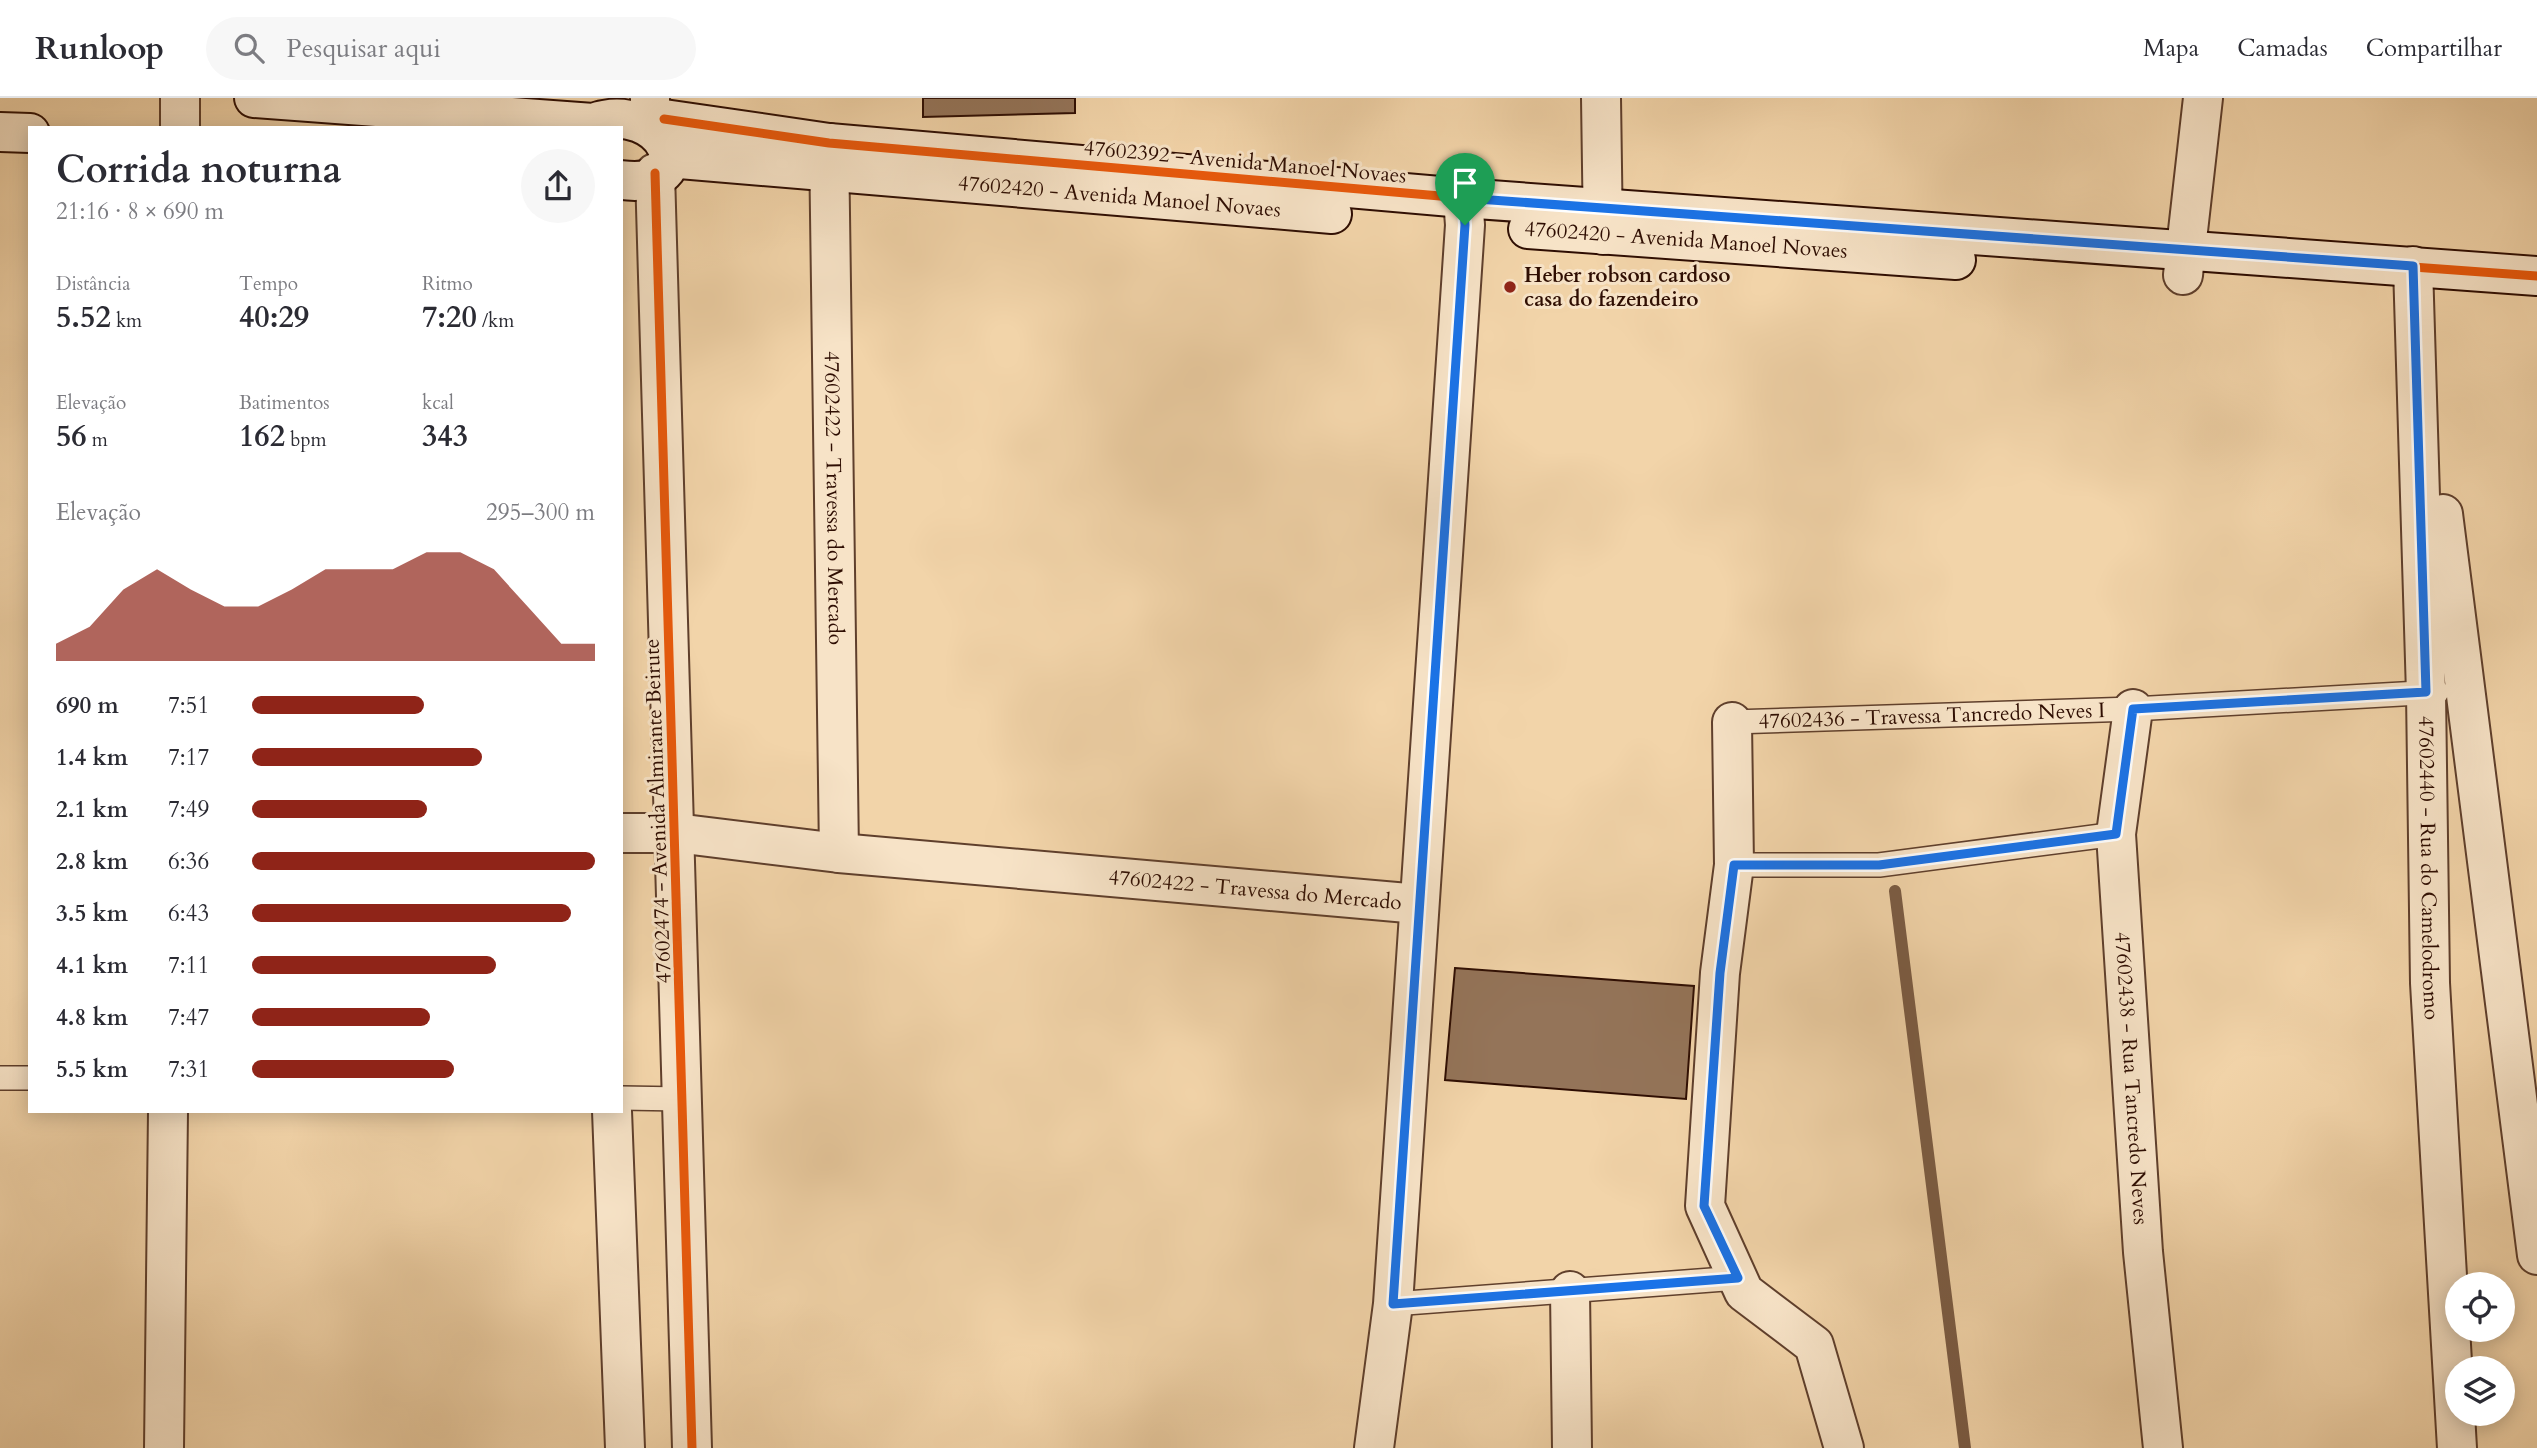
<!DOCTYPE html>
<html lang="pt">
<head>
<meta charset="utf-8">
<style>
  :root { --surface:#fff; --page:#f7f7f7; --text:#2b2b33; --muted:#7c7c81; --line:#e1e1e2; --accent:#8f2418 }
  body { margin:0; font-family:Cardo,serif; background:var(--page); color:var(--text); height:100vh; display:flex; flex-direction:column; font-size:26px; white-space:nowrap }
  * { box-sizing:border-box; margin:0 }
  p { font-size:23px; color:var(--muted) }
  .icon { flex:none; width:38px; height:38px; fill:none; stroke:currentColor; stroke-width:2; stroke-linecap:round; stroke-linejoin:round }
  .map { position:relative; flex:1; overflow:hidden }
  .sheet { position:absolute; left:28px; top:28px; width:595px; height:987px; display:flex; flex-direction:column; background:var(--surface); border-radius:0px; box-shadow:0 4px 18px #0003 }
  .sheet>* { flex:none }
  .controls { position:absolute; left:2445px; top:1174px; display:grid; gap:14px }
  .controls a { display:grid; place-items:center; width:70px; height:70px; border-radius:50%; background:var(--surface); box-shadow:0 4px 18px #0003; font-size:35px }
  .pin { position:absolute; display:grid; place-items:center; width:60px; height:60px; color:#fff; margin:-72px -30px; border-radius:50% 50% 50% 0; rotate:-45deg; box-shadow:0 0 7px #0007 }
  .pin .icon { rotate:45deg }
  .round { display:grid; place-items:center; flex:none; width:74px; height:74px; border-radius:37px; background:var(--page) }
  .headline { display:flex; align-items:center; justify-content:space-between; height:119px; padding:0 28px }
  h1 { font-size:38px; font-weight:700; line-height:52px }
  .figures { display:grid; grid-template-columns:repeat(3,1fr); gap:10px; height:119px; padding:7px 28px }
  .figures div { display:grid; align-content:center }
  .figures b { font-size:30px; font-weight:700 }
  .figures small { font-size:19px; font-weight:400 }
  .figures p { font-size:19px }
  .chart { height:196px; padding:14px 28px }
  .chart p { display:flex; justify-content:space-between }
  .chart svg { width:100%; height:126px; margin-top:7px; fill:var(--accent); opacity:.7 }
  ul { padding:0 28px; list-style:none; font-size:23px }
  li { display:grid; grid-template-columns:112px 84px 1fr; align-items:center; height:52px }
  li i { height:18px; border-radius:9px; background:var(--accent) }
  header { display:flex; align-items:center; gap:42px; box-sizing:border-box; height:98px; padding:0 35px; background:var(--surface); border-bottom:2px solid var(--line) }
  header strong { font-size:33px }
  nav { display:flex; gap:38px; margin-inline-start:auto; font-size:24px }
  .search { width:490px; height:63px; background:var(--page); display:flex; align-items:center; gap:18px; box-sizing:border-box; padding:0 24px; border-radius:38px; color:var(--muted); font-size:26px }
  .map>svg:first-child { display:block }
</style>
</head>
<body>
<header>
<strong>Runloop</strong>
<div class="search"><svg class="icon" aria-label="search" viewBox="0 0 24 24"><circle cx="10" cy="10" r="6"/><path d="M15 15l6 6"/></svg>Pesquisar aqui</div>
<nav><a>Mapa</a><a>Camadas</a><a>Compartilhar</a></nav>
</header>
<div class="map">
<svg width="2537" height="1350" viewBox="0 0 2537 1350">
  <rect width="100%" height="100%" fill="#f2d4a9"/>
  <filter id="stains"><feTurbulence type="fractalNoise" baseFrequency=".00286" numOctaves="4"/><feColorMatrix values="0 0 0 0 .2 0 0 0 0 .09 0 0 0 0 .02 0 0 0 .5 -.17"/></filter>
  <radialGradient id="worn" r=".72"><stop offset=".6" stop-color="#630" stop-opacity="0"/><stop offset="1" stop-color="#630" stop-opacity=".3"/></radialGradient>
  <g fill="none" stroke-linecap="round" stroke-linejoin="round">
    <!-- stream -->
    <path stroke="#7b5c44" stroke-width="12" d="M1895 793 1965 1350"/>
  </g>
  <!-- building -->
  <path fill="#947459" stroke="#2e0d02" stroke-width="2" d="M923 0H1075V15L923 19Z
    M1455 870 1694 888 1686 1001 1445 982Z"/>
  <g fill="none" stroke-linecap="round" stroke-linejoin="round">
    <!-- lane casing -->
    <g stroke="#5f3f2c" stroke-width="26">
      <g id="lane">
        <path id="s1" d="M1732 624 2133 611 2437 594"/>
        <path d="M1734 767H1879L2116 736"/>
        <path d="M0 980H30"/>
        <path d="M621 1000 683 1001"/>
        <path d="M1393 1206 1738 1180"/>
      </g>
    </g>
    <!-- street casing -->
    <g stroke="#5f3f2c" stroke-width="42">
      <g id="street">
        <path d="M650 0V7"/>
        <path d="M1601 0 1603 137"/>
        <path d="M180 30V0"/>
        <path id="s2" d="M829 45 839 755"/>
        <path d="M655 75 692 1350"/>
        <path id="s3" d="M2413 168 2426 595 2430 885 2457 1350"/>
        <path d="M2183 177 2203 0"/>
        <path d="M2443 416 2537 1157"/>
        <path id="s4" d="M2133 611 2116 736 2143 1154 2163 1350"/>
        <path d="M1732 624 1734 767 1720 875 1705 1108 1744 1194 1814 1247 1844 1350"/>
        <path id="s5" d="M621 735H676L839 755 1419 806"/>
        <path d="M612 1013 625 1350"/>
        <path d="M1570 1193 1572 1350"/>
        <path d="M164 1350 168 1013"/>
        <path d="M1374 1350 1393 1206 1465 127 1463 100"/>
      </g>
    </g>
    <!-- secondary casing -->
    <g stroke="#2e0d02" stroke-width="42">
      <g id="secondary">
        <path d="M254 0 593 25C663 0 709 93 621 82"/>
        <path d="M664 21 829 45 1463 100 2537 178"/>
        <path d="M0 34 30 35"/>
        <path id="s6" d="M668 60 1332 116"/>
        <path d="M1528 131 1956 162"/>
      </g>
    </g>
    <!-- lane -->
    <use href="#lane" stroke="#f7e3c7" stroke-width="23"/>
    <!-- street -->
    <use href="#street" stroke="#f7e3c7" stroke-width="38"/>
    <!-- secondary -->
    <use href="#secondary" stroke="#f7e3c7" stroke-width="38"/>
    <!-- cycleway casing -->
    <g stroke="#f7e3c7" stroke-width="13">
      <path id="cycleway" d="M664 21 829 45 1463 100 2537 178
        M655 75 692 1350"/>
    </g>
    <!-- cycleway -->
    <use href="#cycleway" stroke="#e8590c" stroke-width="9"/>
  </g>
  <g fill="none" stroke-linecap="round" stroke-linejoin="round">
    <!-- route casing -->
    <g stroke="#fff" stroke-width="14">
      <path id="route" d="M1463 100 2413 168 2426 594 2133 611 2116 736 1879 767H1734L1720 875 1704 1108 1738 1180 1393 1206 1465 127Z"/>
    </g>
    <!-- route -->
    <use href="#route" stroke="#1a73e8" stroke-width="9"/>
  </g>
  <!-- markers -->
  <circle fill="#8f2418" stroke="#f7e3c7" stroke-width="2.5" cx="1510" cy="189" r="7"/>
  <g text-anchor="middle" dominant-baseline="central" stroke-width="6" stroke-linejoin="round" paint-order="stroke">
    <!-- street labels -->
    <g font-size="21" fill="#2e0d02" stroke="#f7e3c7">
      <text transform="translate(1245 64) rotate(5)">47602392 - Avenida Manoel Novaes</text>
      <text stroke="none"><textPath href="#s6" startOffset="453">47602420 - Avenida Manoel Novaes</textPath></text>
      <text transform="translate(1686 142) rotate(4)">47602420 - Avenida Manoel Novaes</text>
      <text stroke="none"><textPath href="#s2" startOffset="355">47602422 - Travessa do Mercado</textPath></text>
      <text stroke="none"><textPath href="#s1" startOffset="200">47602436 - Travessa Tancredo Neves I</textPath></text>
      <text transform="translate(658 713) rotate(-92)">47602474 - Avenida Almirante Beirute</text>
      <text stroke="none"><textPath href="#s3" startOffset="602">47602440 - Rua do Camelodromo</textPath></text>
      <text stroke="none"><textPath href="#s5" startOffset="637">47602422 - Travessa do Mercado</textPath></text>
      <text stroke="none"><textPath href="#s4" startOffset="371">47602438 - Rua Tancredo Neves</textPath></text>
    </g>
    <!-- poi labels -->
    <g font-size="21" font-weight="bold" fill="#2e0d02" stroke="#f7e3c7" text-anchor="start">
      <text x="1524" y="177">Heber robson cardoso<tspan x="1524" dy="24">casa do fazendeiro</tspan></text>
    </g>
  </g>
  <rect width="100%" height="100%" filter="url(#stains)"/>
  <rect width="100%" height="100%" fill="url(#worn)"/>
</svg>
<div class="controls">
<a><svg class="icon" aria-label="locate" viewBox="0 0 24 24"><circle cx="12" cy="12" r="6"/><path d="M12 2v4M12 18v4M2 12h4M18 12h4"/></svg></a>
<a><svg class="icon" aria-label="layers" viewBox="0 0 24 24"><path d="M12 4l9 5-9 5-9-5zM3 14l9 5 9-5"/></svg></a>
</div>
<div class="pin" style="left:1465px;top:127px;background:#1e9e55"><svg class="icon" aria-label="arrive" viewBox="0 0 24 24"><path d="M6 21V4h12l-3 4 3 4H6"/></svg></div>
<section class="sheet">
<div class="headline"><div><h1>Corrida noturna</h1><p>21:16 · 8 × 690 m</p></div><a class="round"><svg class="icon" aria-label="share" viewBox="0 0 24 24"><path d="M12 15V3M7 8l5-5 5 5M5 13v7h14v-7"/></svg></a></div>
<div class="figures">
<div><p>Distância</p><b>5.52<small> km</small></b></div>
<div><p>Tempo</p><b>40:29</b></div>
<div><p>Ritmo</p><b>7:20<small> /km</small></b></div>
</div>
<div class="figures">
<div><p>Elevação</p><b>56<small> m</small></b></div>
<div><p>Batimentos</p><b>162<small> bpm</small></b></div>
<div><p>kcal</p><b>343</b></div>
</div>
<div class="chart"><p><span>Elevação</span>295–300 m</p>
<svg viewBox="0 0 160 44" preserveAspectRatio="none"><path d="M0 44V38L10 32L20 19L30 12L40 19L50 25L60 25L70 19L80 12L90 12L100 12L110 6L120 6L130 12L140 25L150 38L160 38V44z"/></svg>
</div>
<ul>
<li><b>690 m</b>7:51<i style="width:50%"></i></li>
<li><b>1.4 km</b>7:17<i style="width:67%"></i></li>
<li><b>2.1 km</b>7:49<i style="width:51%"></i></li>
<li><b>2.8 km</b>6:36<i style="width:100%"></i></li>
<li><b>3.5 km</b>6:43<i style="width:93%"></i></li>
<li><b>4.1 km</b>7:11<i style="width:71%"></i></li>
<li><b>4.8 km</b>7:47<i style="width:52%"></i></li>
<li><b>5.5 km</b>7:31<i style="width:59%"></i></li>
</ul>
</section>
</div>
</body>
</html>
